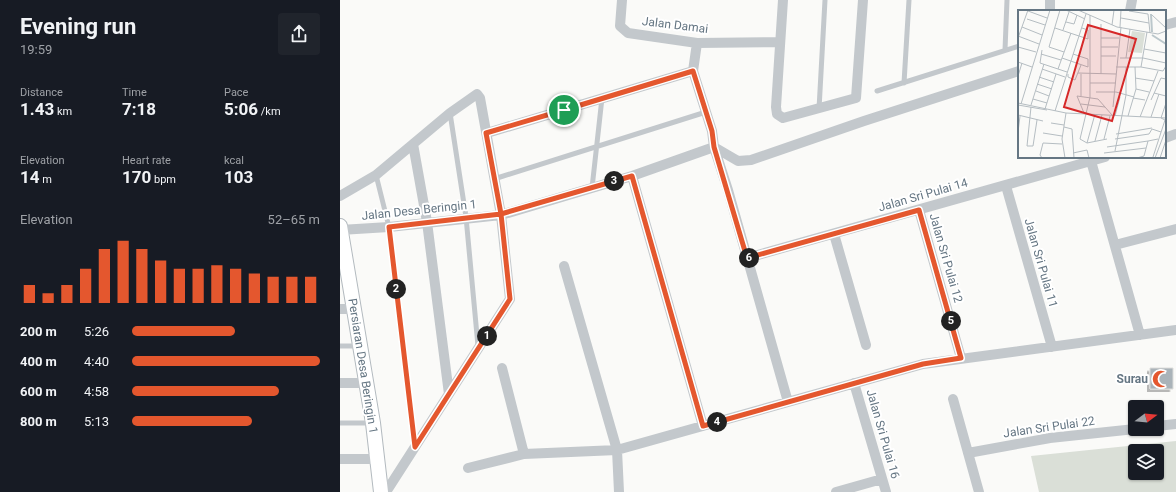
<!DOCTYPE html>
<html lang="en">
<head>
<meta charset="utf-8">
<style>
  :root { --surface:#171b24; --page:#20242c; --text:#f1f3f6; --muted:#9ea1a6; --accent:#e4572e }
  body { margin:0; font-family:Roboto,sans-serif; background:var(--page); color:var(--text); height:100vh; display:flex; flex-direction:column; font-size:15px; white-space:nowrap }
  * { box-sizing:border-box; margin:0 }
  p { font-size:13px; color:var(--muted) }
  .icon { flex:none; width:22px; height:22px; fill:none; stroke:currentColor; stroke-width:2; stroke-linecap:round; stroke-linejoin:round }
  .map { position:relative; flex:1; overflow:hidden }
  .sheet { display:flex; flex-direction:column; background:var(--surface); width:340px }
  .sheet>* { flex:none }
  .needle { width:26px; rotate:74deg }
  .fabs { position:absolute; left:788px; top:400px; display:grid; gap:8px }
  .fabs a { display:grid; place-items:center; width:36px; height:36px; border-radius:4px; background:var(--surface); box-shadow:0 1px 3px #0004; font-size:20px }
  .pin { position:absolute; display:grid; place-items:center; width:34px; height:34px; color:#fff; margin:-17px; border:2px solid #fff; border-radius:50%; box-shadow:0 1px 4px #0007 }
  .km { position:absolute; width:20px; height:20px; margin:-10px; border-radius:50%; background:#222; color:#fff; font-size:11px; line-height:20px; text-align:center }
  .round { display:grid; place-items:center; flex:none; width:42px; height:42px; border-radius:4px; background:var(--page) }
  .head { display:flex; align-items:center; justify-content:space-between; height:68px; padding:0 20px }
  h1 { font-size:22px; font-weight:700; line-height:30px }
  .stats { display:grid; grid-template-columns:repeat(3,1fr); gap:6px; height:68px; padding:4px 20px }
  .stats div { display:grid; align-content:center }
  .stats b { font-size:17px; font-weight:700 }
  .stats small { font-size:11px; font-weight:400 }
  .stats p { font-size:11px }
  .chart { height:112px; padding:8px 20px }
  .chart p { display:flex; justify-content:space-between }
  .chart svg { width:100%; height:72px; margin-top:4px; stroke:var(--accent); stroke-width:6 }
  ul { padding:0 20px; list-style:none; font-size:13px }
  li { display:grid; grid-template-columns:64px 48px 1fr; align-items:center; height:30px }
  li i { height:10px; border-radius:5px; background:var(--accent) }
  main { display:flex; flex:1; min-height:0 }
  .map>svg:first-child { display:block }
</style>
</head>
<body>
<main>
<section class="sheet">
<div class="head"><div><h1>Evening run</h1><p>19:59</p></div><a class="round"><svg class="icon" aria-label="share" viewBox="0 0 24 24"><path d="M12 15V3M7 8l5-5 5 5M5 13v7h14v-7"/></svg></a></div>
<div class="stats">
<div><p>Distance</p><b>1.43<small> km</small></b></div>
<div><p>Time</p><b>7:18</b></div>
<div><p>Pace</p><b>5:06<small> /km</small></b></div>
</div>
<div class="stats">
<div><p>Elevation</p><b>14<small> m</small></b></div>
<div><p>Heart rate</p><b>170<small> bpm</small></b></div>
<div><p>kcal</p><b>103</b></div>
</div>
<div class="chart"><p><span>Elevation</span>52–65 m</p>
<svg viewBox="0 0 160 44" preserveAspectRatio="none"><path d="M5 44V33M15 44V38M25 44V33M35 44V23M45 44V11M55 44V6M65 44V11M75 44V18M85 44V23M95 44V23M105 44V21M115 44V23M125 44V26M135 44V28M145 44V28M155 44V28"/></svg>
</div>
<ul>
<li><b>200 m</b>5:26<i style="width:55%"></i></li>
<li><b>400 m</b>4:40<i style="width:100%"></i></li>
<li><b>600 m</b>4:58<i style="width:78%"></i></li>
<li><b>800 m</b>5:13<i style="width:64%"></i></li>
</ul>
</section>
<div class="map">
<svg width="836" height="492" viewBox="0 0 836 492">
  <defs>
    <filter id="shadow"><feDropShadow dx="-3.5" dy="3.5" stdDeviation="0" flood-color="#0004"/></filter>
  </defs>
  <rect width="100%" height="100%" fill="#fafaf8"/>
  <!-- green -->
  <path fill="#dadfd7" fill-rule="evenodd" d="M836 441V492H699L691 456ZM795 451H817V473H795Z"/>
  <!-- building -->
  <path fill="#aab3b9" stroke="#dcdcda" filter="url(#shadow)" d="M810 368H833V389H810Z"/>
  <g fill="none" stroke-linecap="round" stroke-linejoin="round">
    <!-- secondary casing -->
    <g stroke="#b3babf" stroke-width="16">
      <path id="secondary" d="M0 226 33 423 41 492"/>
    </g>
    <!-- service -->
    <path stroke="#c3c8cc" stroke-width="5" d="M665 50 667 0
      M564 83 569 0
      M537 91 679 46
      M479 109 485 0
      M110 113 126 217 138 346
      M36 175 49 227 75 445
      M154 179 366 112
      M252 188 262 98
      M0 346H19
      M0 423H32"/>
    <!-- minor -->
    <path stroke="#c3c8cc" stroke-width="10" d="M282 0 280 26 288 33 357 43 440 42
      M443 0 436 107 437 114 443 118 516 98 523 0
      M710 11V0
      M790 11 792 0
      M825 25 836 22
      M357 43 353 71 372 131 374 147 388 190 448 402
      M147 133 353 71
      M825 138 836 134
      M73 144 87 222 109 394
      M751 161 800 335
      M292 176 363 426
      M666 186 712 347
      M0 196 36 175 110 113 137 94 140 98 161 215 170 299 46 492
      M579 210 621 358
      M0 230 49 227 161 215 292 176 374 147 398 161 411 160 524 121 679 71
      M494 234 526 345
      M775 245 836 229
      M407 258 765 157
      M224 266 277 450 279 492
      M0 309H13
      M162 368 184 454
      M0 383H27
      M514 383 546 492
      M613 399 639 492
      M817 426 836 424
      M628 453 710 438 795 429
      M0 459H37
      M128 468 184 454 277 450 583 364 836 330
      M496 492 542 479"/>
    <!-- secondary -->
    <use href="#secondary" stroke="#fff" stroke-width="14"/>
  </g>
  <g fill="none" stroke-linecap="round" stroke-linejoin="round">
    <!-- route casing -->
    <g stroke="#fff" stroke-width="8">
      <path id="route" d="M224 110 146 133 161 214 170 299 75 447 49 227 161 214 292 176 363 426 583 364 621 358 579 210 407 258 374 147 372 131 353 71 224 110"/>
    </g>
    <!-- route -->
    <use href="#route" stroke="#e4572e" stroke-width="5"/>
  </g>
  <!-- icons -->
  <defs>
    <g id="mosque-bare" transform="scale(1.38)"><path d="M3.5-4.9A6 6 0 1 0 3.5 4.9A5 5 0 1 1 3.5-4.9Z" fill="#e4572e" stroke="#fff" stroke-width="2.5" paint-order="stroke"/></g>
  </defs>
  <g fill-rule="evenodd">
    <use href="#mosque-bare" x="821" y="379"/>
  </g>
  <g text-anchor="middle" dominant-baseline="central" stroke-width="4" stroke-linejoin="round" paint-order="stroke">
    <!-- street labels -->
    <g font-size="12" fill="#657683" stroke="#fff">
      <text transform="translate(335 25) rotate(7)">Jalan Damai</text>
      <text transform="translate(583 195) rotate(-16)">Jalan Sri Pulai 14</text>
      <text transform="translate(79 210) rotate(-6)">Jalan Desa Beringin 1</text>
      <text transform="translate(606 258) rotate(74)">Jalan Sri Pulai 12</text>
      <text transform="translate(701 263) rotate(74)">Jalan Sri Pulai 11</text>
      <text transform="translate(23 366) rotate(81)">Persiaran Desa Beringin 1</text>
      <text transform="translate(709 427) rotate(-8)">Jalan Sri Pulai 22</text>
      <text transform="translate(543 434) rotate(74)">Jalan Sri Pulai 16</text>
    </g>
    <!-- poi labels -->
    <g font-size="12" font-weight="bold" fill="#657683" stroke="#fff" text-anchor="end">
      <text x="808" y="379">Surau</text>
    </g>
  </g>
  <!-- overview -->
  <g transform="translate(678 10)">
    <rect width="148" height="148" fill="#fafaf8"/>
    <path d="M114 21 127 23 124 43 110 42Z" fill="#dadfd7"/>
    <path fill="none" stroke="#bbc7cb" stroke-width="2" d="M133 4 134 22M134 25 148 34"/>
    <path fill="none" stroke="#b5bdc2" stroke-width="1" d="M42 0 31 37 46 42M48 0 67 9M60 0 99 17 140 24 148 21M10 1 29 8M111 1 130 4 131 13M72 5V87L62 129 69 133 89 129M134 5 148 18M103 8 131 13 132 23M9 9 27 15M48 12 56 14 59 5M83 14V64M94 15 96 0M4 17 24 25M102 17 103 0M37 18 70 29V20L64 18M45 20 51 2M0 26 21 34M0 28 10 0M83 28H101M0 37 18 42M83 37H100M126 39 148 43M24 40 22 53 49 62M23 44 43 50M83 46H98M44 48 70 57V49L55 44M102 48H125L148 53M108 48 112 19M0 52 14 57M98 57H123L145 61 148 56M123 57 129 22M24 59 47 67M40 59 53 23M60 63 98 64M50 64V67L57 70 63 55M63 64V86M0 66 4 53M21 67 36 72M117 68 136 71M72 73H98M19 74 34 79M118 79 131 82M18 81 31 86M78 82H98L116 87M136 83 148 86M115 88 127 90M15 89 29 93M133 90 143 68 148 69M0 93 48 103 148 108M3 94 32 0M63 94 87 97M0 95 29 100M13 95 26 54M13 97 9 136H15L19 110M95 97 103 17M27 99 38 64M37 101 68 4M66 103 59 86 80 89 94 105M0 105 25 111M97 106 102 87M110 106 118 79 117 57M122 107 140 61M133 107 141 84M33 113 46 115M46 117 54 119 56 148M0 122 2 106M25 123 44 126M98 124 134 118M86 129 92 106M97 129 131 124 134 119 143 122M77 131 84 105M69 133 77 104M89 137 130 131M97 141 108 85V57M55 143 69 140 71 148M86 143 128 138M135 147 147 110 143 108 148 93M24 148 22 145 25 133 44 134M47 148 44 129 48 103M119 148 126 146 130 131 140 129M137 148 148 119M142 148 148 130"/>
    <path fill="#d62828" fill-opacity="0.15" stroke="#d62828" stroke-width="2" d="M70 15 118 29 94 111 46 97Z"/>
    <rect width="148" height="148" fill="none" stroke="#657683" stroke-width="2"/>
  </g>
</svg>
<div class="fabs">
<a><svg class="needle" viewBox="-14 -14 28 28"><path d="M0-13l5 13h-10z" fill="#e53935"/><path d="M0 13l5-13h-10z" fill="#9ea1a6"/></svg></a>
<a><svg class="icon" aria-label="layers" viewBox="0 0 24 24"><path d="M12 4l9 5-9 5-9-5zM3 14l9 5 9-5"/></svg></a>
</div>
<div class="pin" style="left:224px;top:110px;background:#1e9e55"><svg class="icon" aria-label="arrive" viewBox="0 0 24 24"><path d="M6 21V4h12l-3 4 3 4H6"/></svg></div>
<b class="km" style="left:147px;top:336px">1</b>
<b class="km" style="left:56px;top:289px">2</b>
<b class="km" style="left:274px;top:181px">3</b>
<b class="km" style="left:377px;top:422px">4</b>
<b class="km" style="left:611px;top:321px">5</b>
<b class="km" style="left:409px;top:258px">6</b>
</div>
</main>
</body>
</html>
